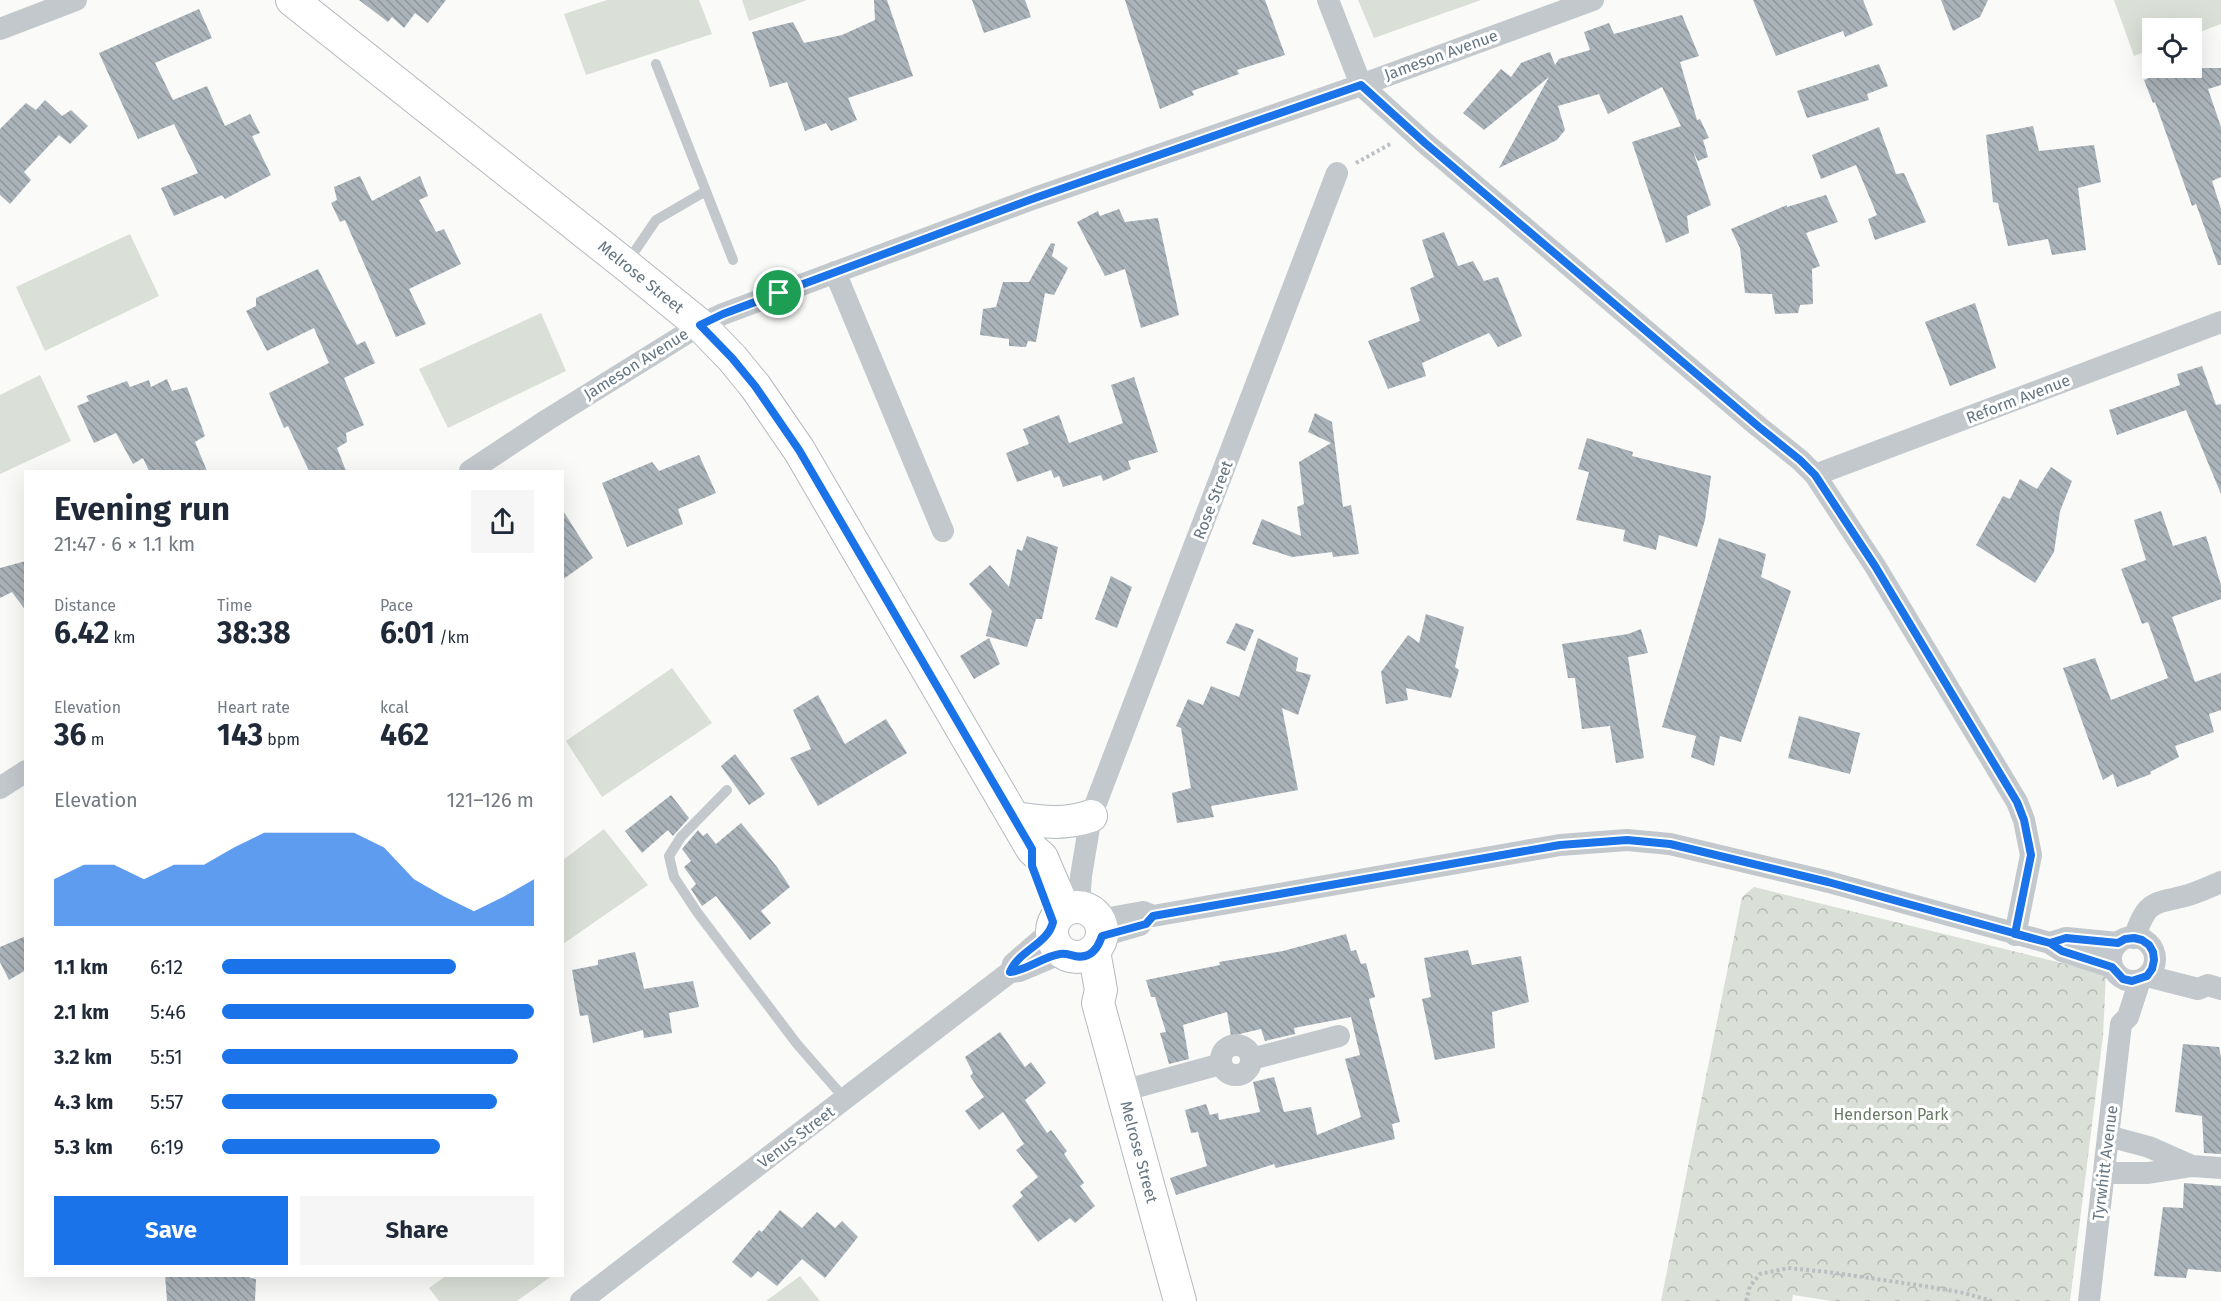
<!DOCTYPE html>
<html lang="en">
<head>
<meta charset="utf-8">
<style>
  :root { --surface:#fff; --page:#f6f6f7; --text:#1f2937; --muted:#747a83; --accent:#1a73e8 }
  body { margin:0; font-family:"Fira Sans",sans-serif; background:var(--page); color:var(--text); height:100vh; display:flex; flex-direction:column; font-size:22px; white-space:nowrap }
  * { box-sizing:border-box; margin:0 }
  p { font-size:20px; color:var(--muted) }
  .icon { flex:none; width:33px; height:33px; fill:none; stroke:currentColor; stroke-width:2; stroke-linecap:round; stroke-linejoin:round }
  .map { position:relative; flex:1; overflow:hidden }
  .drawer { position:absolute; left:24px; top:470px; width:540px; height:807px; display:flex; flex-direction:column; background:var(--surface); border-radius:0px; box-shadow:0 6px 24px #0002 }
  .drawer>* { flex:none }
  .fabs { position:absolute; left:2142px; top:18px; display:grid; gap:12px }
  .fabs a { display:grid; place-items:center; width:60px; height:60px; border-radius:0px; background:var(--surface); box-shadow:0 6px 24px #0002; font-size:30px }
  .pin { position:absolute; display:grid; place-items:center; width:51px; height:51px; color:#fff; margin:-26px; border:3px solid #fff; border-radius:50%; box-shadow:0 2px 6px #0007 }
  .round { display:grid; place-items:center; flex:none; width:63px; height:63px; border-radius:0px; background:var(--page) }
  .head { display:flex; align-items:center; justify-content:space-between; height:102px; padding:0 30px }
  h1 { font-size:33px; font-weight:700; line-height:45px }
  .figures { display:grid; grid-template-columns:repeat(3,1fr); gap:9px; height:102px; padding:6px 30px }
  .figures div { display:grid; align-content:center }
  .figures b { font-size:30px; font-weight:700 }
  .figures small { font-size:16px; font-weight:400 }
  .figures p { font-size:16px }
  .chart { height:168px; padding:12px 30px }
  .chart p { display:flex; justify-content:space-between }
  .chart svg { width:100%; height:108px; margin-top:6px; fill:var(--accent); opacity:.7 }
  .primary-button { display:flex; gap:12px; margin-top:auto; padding:12px 30px }
  .primary-button a { flex:1; height:69px; border-radius:0px; background:var(--accent); color:#fff; font-size:24px; font-weight:700; line-height:69px; text-align:center }
  .primary-button a+a { background:var(--page); color:var(--text) }
  ul { padding:0 30px; list-style:none; font-size:20px }
  li { display:grid; grid-template-columns:96px 72px 1fr; align-items:center; height:45px }
  li i { height:15px; border-radius:8px; background:var(--accent) }
  .map>svg:first-child { display:block }
</style>
</head>
<body>
<div class="map">
<svg width="2221" height="1301" viewBox="0 0 2221 1301">
  <defs>
    <pattern id="forest-crowns" width="20" height="18" patternUnits="userSpaceOnUse" patternTransform="scale(1.5)"><rect width="20" height="18" fill="#dadfd7"/><path d="M2 6a3 3 0 1 1 6 0M12 15a3 3 0 1 1 6 0" fill="none" stroke="#b4b9b4"/></pattern>
    <pattern id="building-back-hatch" width="6" height="6" patternUnits="userSpaceOnUse" patternTransform="scale(1.5)"><rect width="6" height="6" fill="#aab3b9"/><path d="M-1 5l2 2M0 0l6 6M5-1l2 2" fill="none" stroke="#8e969c"/></pattern>
  </defs>
  <rect width="100%" height="100%" fill="#fafaf8"/>
  <!-- forest -->
  <path fill="url(#forest-crowns)" d="M1754 887 2106 974 2103 1036 2070 1301H1832L1793 1295 1792 1301H1661L1742 897Z"/>
  <!-- garden -->
  <path fill="#dadfd7" d="M607 0H699L712 34 586 75 564 14Z
    M742 0H807L749 21Z
    M1358 0H1481L1374 38Z
    M2114 0H2221V24L2192 35V28H2152V49L2134 56Z
    M130 234 159 296 45 351 16 287Z
    M541 313 566 371 448 428 419 369Z
    M40 375 71 441 0 474V395Z
    M672 668 712 723 602 797 566 741Z
    M604 829 648 885 563 944V860Z
    M447 1275H553L517 1301H439L429 1288Z
    M800 1276 820 1301H766Z"/>
  <!-- building -->
  <path fill="url(#building-back-hatch)" d="M359 0H446L428 23 415 13 404 28 392 17 388 22Z
    M874 0H887L913 76 848 98 857 120 831 131 826 123 805 131 787 82 770 87 752 32 793 22 804 43 842 35 875 20Z
    M972 0H1025L1031 17 984 33Z
    M1125 0H1265L1285 55 1237 70 1239 74 1192 91 1194 95 1160 109Z
    M1753 0H1863L1873 25 1845 37 1843 31 1776 56Z
    M1941 0H1988L1980 17 1953 31Z
    M199 9 212 38 155 63 173 100 207 86 225 126 250 114 260 133 252 136 271 175 225 199 222 195 174 216 161 188 198 173 174 124 138 139 99 53Z
    M1682 15 1699 56 1680 62 1697 120 1700 119 1709 138 1703 140 1708 157 1698 161 1693 151 1711 205 1687 216 1689 233 1666 243 1632 142 1681 126 1662 87 1608 114 1599 94 1558 106 1565 130 1557 140 1499 168 1549 77 1484 130 1463 113 1501 69 1511 77 1521 63 1550 52 1555 65 1559 59 1590 50 1584 32 1609 23 1614 34Z
    M1879 64 1888 86 1867 94 1869 100 1807 118 1797 91Z
    M2173 68H2221V85L2208 89 2221 127V177L2212 181 2221 209V265H2218L2196 204 2192 206 2155 102 2153 103 2144 80Z
    M45 100 62 116 71 110 88 126 70 144 59 135 24 172 31 180 10 204 0 195V129L26 103 36 110Z
    M2033 126 2039 151 2094 145 2101 182 2078 188 2086 250 2052 255 2048 239 2008 246 1998 203 1993 202 1986 135Z
    M1879 127 1896 174 1904 173 1926 222 1875 240 1868 219 1877 215 1856 165 1821 179 1812 155Z
    M360 176 372 201 420 176 428 196 419 200 436 232 444 229 461 264 409 289 426 324 396 337 345 220 340 222 331 203 337 200 334 187Z
    M1826 195 1838 222 1806 233 1820 266 1812 269 1813 304 1800 305 1798 313 1775 314 1772 294 1745 293 1740 248 1731 229 1787 205V207Z
    M1119 209 1125 222 1158 218 1179 315 1141 328 1125 269 1105 276 1077 222 1098 211 1100 216Z
    M1444 232 1458 266 1473 261 1484 281 1498 277 1522 336 1498 347 1489 333 1422 363 1426 376 1388 389 1368 341 1420 321 1410 288 1434 277 1422 240Z
    M1051 243 1055 244 1052 256 1068 268 1054 295 1045 293 1036 342 1028 341 1026 347 1009 346V339L980 335 983 309 996 307 1003 282H1029Z
    M318 269 357 345 365 341 375 363 344 378 364 425 346 433 347 442 337 448 346 471H309L288 426 284 428 269 393 329 363 314 328 267 351 246 311 256 306V298Z
    M1975 303 1996 368 1950 386 1925 322Z
    M2202 366 2216 405 2221 404V494L2186 410 2117 435 2109 410 2180 385 2177 374Z
    M1134 377 1158 452 1128 461 1131 469 1103 481 1101 475 1063 487 1059 476 1054 478 1051 470 1017 482 1006 453 1029 444 1023 429 1059 415 1069 443 1123 423 1111 385Z
    M167 379 172 391 187 387 205 436 195 442 207 471H149L143 458 133 464 116 433 94 443 77 406 89 401 86 396 127 381 130 387 149 380 151 387Z
    M1315 413 1332 422 1343 507 1351 505 1359 554 1333 557 1332 552 1292 557 1252 544 1262 519 1301 536 1297 507 1304 504 1299 462 1331 443 1308 432Z
    M1587 438 1633 452 1632 456 1711 476 1705 520 1697 547 1659 535 1656 550 1623 541 1625 530 1576 520 1589 472 1578 469Z
    M699 455 716 493 678 509 683 524 627 547 602 483 652 462 659 471Z
    M2051 467 2072 481 2060 511 2054 552 2035 583 1976 545 2003 496 2010 499 2020 479 2037 489Z
    M562 509 593 558 562 580Z
    M2161 511 2173 546 2206 536 2221 585V599L2172 617 2195 682 2221 673V710L2209 714 2214 732 2175 746 2179 757 2150 772 2151 774 2117 787 2113 774 2103 780 2063 668 2095 658 2111 700 2168 678 2148 622 2142 624 2121 569 2146 560 2134 520Z
    M1027 536 1058 547 1042 619H1036L1027 647 986 636 992 611 969 584 990 565 1009 587 1017 549 1022 551Z
    M1719 538 1766 554 1761 577 1791 591 1741 742 1720 736 1714 766 1691 757 1696 736 1662 727Z
    M26 561V611L12 592 0 598V568Z
    M1111 576 1132 587 1117 628 1095 619Z
    M1426 614 1464 627 1455 667 1459 670 1451 698 1406 688 1408 700 1386 704 1381 672 1408 635 1419 643Z
    M1236 623 1254 630 1245 651 1226 643Z
    M1641 629 1648 653 1628 657 1644 758 1616 763 1610 726 1582 729 1575 678H1568L1562 644 1628 634Z
    M989 638 1000 664 974 679 960 656Z
    M1258 638 1298 658 1296 671 1311 675 1298 715 1282 708 1298 790 1211 806 1214 817 1177 823 1172 793 1191 788 1181 728 1176 726 1188 699 1203 705 1211 686 1239 697Z
    M818 695 845 744 886 719 907 753 818 806 790 758 811 749 793 710Z
    M1799 716 1860 733 1850 774 1788 758Z
    M735 754 765 794 749 805 721 766Z
    M671 795 689 818 673 836 668 830 642 853 625 831Z
    M741 823 777 867 790 887 761 911 771 923 750 940 716 896 702 906 691 889 696 884 684 867 691 861 682 849 698 830 703 836 707 833 716 844Z
    M1346 934 1351 951 1356 950 1361 964 1366 963 1375 997 1369 999 1400 1122 1392 1124 1395 1139 1276 1168 1274 1164 1176 1195 1170 1178 1207 1166 1198 1132 1191 1133 1185 1110 1206 1104 1210 1115 1218 1113 1219 1120 1260 1112 1253 1082 1274 1077 1284 1112 1311 1107 1317 1135 1361 1117 1345 1059 1360 1055 1351 1017 1294 1028 1295 1034 1265 1041 1261 1029 1231 1036 1227 1012 1183 1025 1189 1059 1169 1064 1160 1033 1166 1032 1155 997H1151L1146 980 1220 965 1219 962 1283 951Z
    M26 936V970L9 980 0 962V947Z
    M1468 950 1472 965 1521 956 1529 1002 1492 1012 1495 1048 1435 1060 1422 999 1431 997 1424 958Z
    M635 952 644 989 693 981 699 1007 669 1013 672 1033 644 1038 643 1030 593 1043 588 1015 580 1016 572 970 598 965V960Z
    M1000 1032 1025 1067 1031 1062 1046 1083 1025 1100 1047 1133 1051 1130 1067 1151 1064 1154 1084 1183 1080 1186 1095 1206 1075 1223 1070 1218 1038 1242 1012 1206 1023 1196 1020 1192 1038 1177 1016 1150 1024 1144 1003 1112 979 1130 965 1111 984 1097 970 1076 973 1073 965 1057Z
    M2183 1044 2219 1047 2221 1057V1154L2204 1153 2202 1116 2175 1112Z
    M2184 1183 2221 1186V1272L2188 1269 2186 1278 2154 1276 2163 1207 2183 1208Z
    M780 1210 802 1228 817 1212 835 1228 842 1221 858 1237 825 1278 802 1259 777 1286 758 1271 751 1278 732 1262 759 1230 762 1232Z
    M165 1275H250V1278L256 1279 255 1301H167Z"/>
  <g fill="none" stroke-linecap="round" stroke-linejoin="round">
    <!-- secondary casing -->
    <g stroke="#b3babf" stroke-width="34">
      <path id="secondary" d="M292 0 626 265 700 325 732 358 755 386 799 450 1032 849 1042 858 1064 909
        M1015 818C1042 822 1065 825 1091 816
        M1052 932a25 25 0 1 1 50 0a25 25 0 1 1-50 0Z
        M1094 951 1101 990 1098 1003 1180 1301"/>
    </g>
    <!-- path -->
    <path stroke="#bbbfc2" stroke-width="4" stroke-dasharray="3 3" stroke-linecap="butt" d="M1356 163 1392 143
      M1746 1301 1750 1286 1760 1274 1788 1268 1828 1272 1924 1286 1964 1293 1992 1301"/>
    <!-- lane -->
    <path stroke="#c3c8cc" stroke-width="10" d="M656 64 733 260
      M626 264 656 220 706 191
      M727 790 681 837 669 856 674 877 697 912 797 1044 845 1099"/>
    <!-- street -->
    <path stroke="#c3c8cc" stroke-width="22" d="M1328 0 1361 85 1425 143 1759 427 1800 460 1815 475 1875 566 2017 802 2024 820 2031 855 2015 935
      M0 29 76 0
      M835 272 943 531
      M470 471 547 420 700 325 723 314 1035 198 1361 85 1593 0
      M1815 475 2221 322
      M0 788 26 771
      M1079 906 1081 876 1091 816 1337 173
      M1099 920 1143 912 1153 916 1560 845 1627 840 1670 844 1829 882 2050 943 2062 951 2112 967
      M1102 936 1140 925
      M2111 959a22 22 0 1 1 44 0a22 22 0 1 1-44 0Z
      M2134 938C2147 902 2150 904 2185 896 2197 893 2209 887 2221 882
      M2050 943 2066 938 2118 943
      M1011 971 1013 964 1051 931
      M2147 976 2198 989 2208 985 2221 989
      M1221 1060a15 15 0 1 1 30 0a15 15 0 1 1-30 0Z
      M1251 1059 1339 1036
      M1122 1091 1221 1064
      M2192 1166 2221 1168
      M2104 1173H2148L2192 1166 2149 1147 2108 1136
      M581 1301 1010 972 1019 971 1062 953
      M2089 1301 2121 1024 2128 1017 2140 980"/>
    <!-- secondary -->
    <use href="#secondary" stroke="#fff" stroke-width="32"/>
  </g>
  <g fill="none" stroke-linecap="round" stroke-linejoin="round">
    <!-- route casing -->
    <g stroke="#fff" stroke-width="12">
      <path id="route" d="M779 293 723 314 700 325 732 358 755 386 799 450 1032 849V866L1053 922C1048 944 1018 951 1010 972 1028 970 1042 957 1060 954 1069 952 1077 960 1088 955 1096 951 1099 944 1102 936L1146 924 1153 916 1560 845 1627 840 1670 844 1828 882 2050 943 2062 951 2112 967 2123 979 2132 981 2147 976 2152 969 2154 960 2153 952 2149 945 2142 940 2134 938 2125 939 2118 943 2066 938 2050 943 2015 934 2031 855 2024 820 2017 802 1875 566 1815 475 1800 460 1759 427 1425 143 1361 85 1035 198 779 293"/>
    </g>
    <!-- route -->
    <use href="#route" stroke="#1a73e8" stroke-width="8"/>
  </g>
  <g text-anchor="middle" dominant-baseline="central" stroke-width="6" stroke-linejoin="round" paint-order="stroke">
    <!-- street labels -->
    <g font-size="16" fill="#657683" stroke="#fff">
      <text transform="translate(1441 55) rotate(-20)">Jameson Avenue</text>
      <text transform="translate(641 277) rotate(39)">Melrose Street</text>
      <text transform="translate(636 364) rotate(-32)">Jameson Avenue</text>
      <text transform="translate(2018 399) rotate(-21)">Reform Avenue</text>
      <text transform="translate(1213 500) rotate(-69)">Rose Street</text>
      <text transform="translate(796 1137) rotate(-37)">Venus Street</text>
      <text transform="translate(1139 1152) rotate(75)">Melrose Street</text>
      <text transform="translate(2105 1163) rotate(-83)">Tyrwhitt Avenue</text>
    </g>
    <!-- park labels -->
    <g font-size="16" fill="#687a64" stroke="#fff">
      <text x="1891" y="1114">Henderson Park</text>
    </g>
  </g>
</svg>
<div class="fabs">
<a><svg class="icon" aria-label="locate" viewBox="0 0 24 24"><circle cx="12" cy="12" r="6"/><path d="M12 2v4M12 18v4M2 12h4M18 12h4"/></svg></a>
</div>
<div class="pin" style="left:779px;top:293px;background:#1e9e55"><svg class="icon" aria-label="arrive" viewBox="0 0 24 24"><path d="M6 21V4h12l-3 4 3 4H6"/></svg></div>
<section class="drawer">
<div class="head"><div><h1>Evening run</h1><p>21:47 · 6 × 1.1 km</p></div><a class="round"><svg class="icon" aria-label="share" viewBox="0 0 24 24"><path d="M12 15V3M7 8l5-5 5 5M5 13v7h14v-7"/></svg></a></div>
<div class="figures">
<div><p>Distance</p><b>6.42<small> km</small></b></div>
<div><p>Time</p><b>38:38</b></div>
<div><p>Pace</p><b>6:01<small> /km</small></b></div>
</div>
<div class="figures">
<div><p>Elevation</p><b>36<small> m</small></b></div>
<div><p>Heart rate</p><b>143<small> bpm</small></b></div>
<div><p>kcal</p><b>462</b></div>
</div>
<div class="chart"><p><span>Elevation</span>121–126 m</p>
<svg viewBox="0 0 160 44" preserveAspectRatio="none"><path d="M0 44V25L10 19L20 19L30 25L40 19L50 19L60 12L70 6L80 6L90 6L100 6L110 12L120 25L130 32L140 38L150 32L160 25V44z"/></svg>
</div>
<ul>
<li><b>1.1 km</b>6:12<i style="width:75%"></i></li>
<li><b>2.1 km</b>5:46<i style="width:100%"></i></li>
<li><b>3.2 km</b>5:51<i style="width:95%"></i></li>
<li><b>4.3 km</b>5:57<i style="width:88%"></i></li>
<li><b>5.3 km</b>6:19<i style="width:70%"></i></li>
</ul>
<div class="primary-button"><a>Save</a><a>Share</a></div>
</section>
</div>
</body>
</html>
